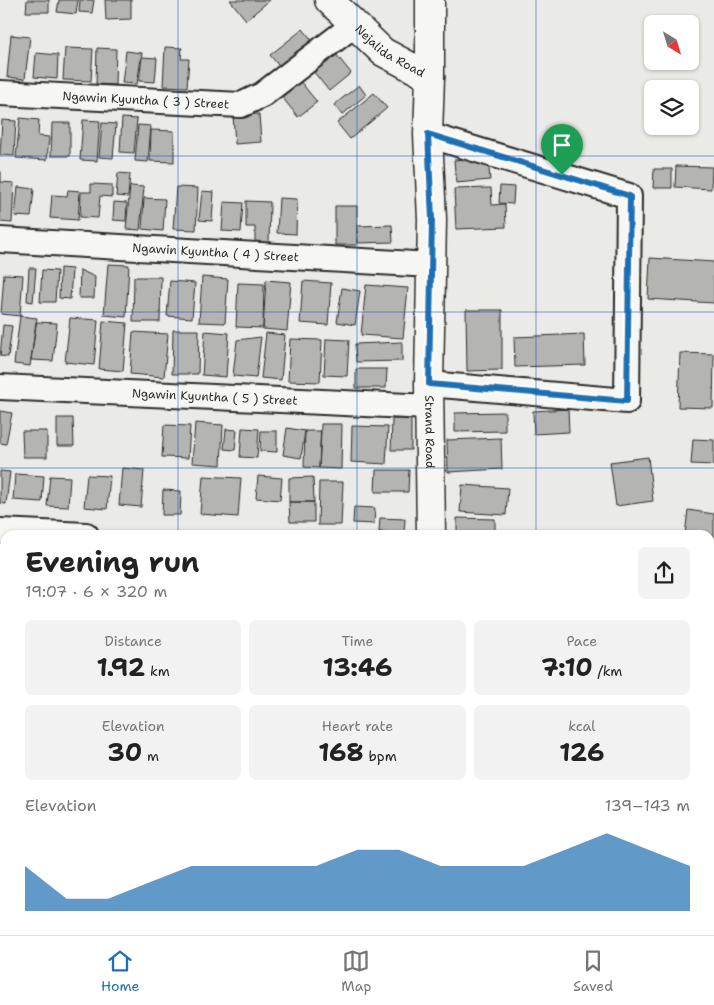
<!DOCTYPE html>
<html lang="en">
<head>
<meta charset="utf-8">
<style>
  :root { --surface:#fff; --page:#f2f2f2; --text:#222; --muted:#767676; --line:#e0e0e0; --accent:#1f6fb2 }
  body { margin:0; font-family:"Shantell Sans",sans-serif; background:var(--page); color:var(--text); height:100vh; display:flex; flex-direction:column; font-size:19px; white-space:nowrap }
  * { box-sizing:border-box; margin:0 }
  p { font-size:16px; color:var(--muted) }
  .icon { flex:none; width:28px; height:28px; fill:none; stroke:currentColor; stroke-width:2; stroke-linecap:round; stroke-linejoin:round }
  .map { position:relative; flex:1; overflow:hidden }
  .drawer { position:absolute; left:0px; top:530px; width:715px; height:405px; display:flex; flex-direction:column; background:var(--surface); border-radius:15px 15px 0 0; box-shadow:0 1px 4px #0004 }
  .drawer>* { flex:none }
  .needle { width:32px; rotate:142deg }
  .fabs { position:absolute; left:644px; top:15px; display:grid; gap:10px }
  .fabs a { display:grid; place-items:center; width:55px; height:55px; border-radius:8px; background:var(--surface); box-shadow:0 1px 4px #0004; font-size:25px }
  .pin { position:absolute; display:grid; place-items:center; width:42px; height:42px; color:#fff; margin:-51px -21px; border-radius:50% 50% 50% 0; rotate:-45deg; box-shadow:0 0 5px #0007 }
  .pin .icon { rotate:45deg }
  .round { display:grid; place-items:center; flex:none; width:52px; height:52px; border-radius:8px; background:var(--page) }
  .summary { display:flex; align-items:center; justify-content:space-between; height:85px; padding:0 25px }
  h1 { font-size:28px; font-weight:700; line-height:38px }
  .figures { display:grid; grid-template-columns:repeat(3,1fr); gap:8px; height:85px; padding:5px 25px }
  .figures div { display:grid; align-content:center; border-radius:8px; background:var(--page); text-align:center }
  .figures b { font-size:25px; font-weight:700 }
  .figures small { font-size:14px; font-weight:400 }
  .figures p { font-size:14px }
  .chart { height:140px; padding:10px 25px }
  .chart p { display:flex; justify-content:space-between }
  .chart svg { width:100%; height:90px; margin-top:5px; fill:var(--accent); opacity:.7 }
  .tabs { display:flex; justify-content:space-around; align-items:center; height:70px; border-top:1px solid var(--line); background:var(--surface); font-size:14px; color:var(--muted) }
  .tabs a { display:grid; justify-items:center; gap:2px }
  .tabs .active { color:var(--accent) }
  .map>svg:first-child { display:block }
</style>
</head>
<body>
<div class="map">
<svg width="714" height="935" viewBox="0 0 714 935">
  <rect width="100%" height="100%" fill="#eaeae6"/>
  <filter id="ink" filterUnits="userSpaceOnUse"><feTurbulence type="fractalNoise" baseFrequency=".02" numOctaves="2"/><feDisplacementMap in="SourceGraphic" scale="10" xChannelSelector="R" yChannelSelector="G"/><feConvolveMatrix kernelMatrix="1 2 1 2 8 2 1 2 1" color-interpolation-filters="sRGB"/></filter>
  <g filter="url(#ink)">
    <!-- building -->
    <path fill="#b4b4b1" stroke="#2b2b2b" d="M27 0H49V12H26Z
      M59 0H78L76 14 57 12Z
      M80 0H94L92 13 79 12Z
      M105 0H131V19L106 20Z
      M230 0H270L246 20Z
      M303 29 315 44 282 70 270 55Z
      M11 35 30 37 25 79 7 77Z
      M165 47 182 48 181 59H189L187 87 163 86Z
      M65 48 93 49 91 81 63 80Z
      M97 48 116 49 115 85 96 84Z
      M126 51 142 53 137 84 122 83Z
      M36 53 58 55 57 79 34 77Z
      M335 53 351 73 329 91 313 71Z
      M142 57 157 58 155 82 139 81Z
      M300 81 317 102 298 117 282 97Z
      M359 85 366 95 342 115 334 105Z
      M374 93 387 108 350 139 337 123Z
      M259 114 261 142 235 144 233 115Z
      M20 118 39 120 38 136 49 137 47 160 16 158Z
      M122 118 137 119 134 153 120 152Z
      M2 120 16 121 14 156 0 155Z
      M83 120 100 121 97 161 80 160Z
      M52 123H70V156H51Z
      M102 123 116 124 113 158 99 157Z
      M138 125 151 126 148 162 135 161Z
      M151 130 174 131V162L150 161Z
      M488 157 490 180 456 183 454 160Z
      M676 166 712 167 711 189 675 187Z
      M654 169H672V188H653Z
      M0 171 1 172V182L14 183 12 223 0 222Z
      M118 173 130 174 128 197 116 196Z
      M91 184 112 185V197L100 196 98 218 80 217 81 192H91Z
      M130 186 144 187 140 230 126 229Z
      M500 186 514 187 513 204 499 203Z
      M18 187 34 189 31 217 15 216Z
      M176 187 198 188 196 230 173 229Z
      M491 188 492 205 505 204 506 227 456 229 454 189Z
      M68 190 80 191 78 220 50 218 52 195 67 196Z
      M202 191 214 192 212 221 199 220Z
      M144 198 165 199 163 231 142 229Z
      M279 198 297 199 296 234 277 233Z
      M246 201 270 202 269 243H255V227H246Z
      M114 202 127 203 126 221 113 220Z
      M224 202 243 203 241 232 222 231Z
      M335 206H357V245H335Z
      M392 225 393 242 358 243 357 226Z
      M650 258 714 262V303L648 299Z
      M108 264 129 265 126 317 104 315Z
      M29 268H36L33 302 27 301Z
      M60 268 72 269 70 299 59 298Z
      M42 270 57 271 55 302H40Z
      M80 270 95 277 94 298H79Z
      M4 274 23 275 20 316 1 314Z
      M134 277H161L160 322H133Z
      M202 277 228 279 225 323 199 322Z
      M266 280 291 282 287 331 263 329Z
      M170 281 195 283 192 318 167 316Z
      M303 281 331 283 328 325 300 323Z
      M238 283 264 284 263 328 236 327Z
      M366 285 408 288 403 338 361 335Z
      M342 288 360 291 355 325 337 322Z
      M466 310H502V370L467 371Z
      M20 316 37 318 30 366 14 364Z
      M70 318 98 320 94 365 65 362Z
      M103 321 127 323 123 371 99 369Z
      M36 322 57 323 53 361 31 360Z
      M3 325 12 326 8 357 0 356Z
      M173 330H199L198 374H172Z
      M205 331 229 333 226 377 202 375Z
      M133 332 168 334 164 377 130 374Z
      M266 333 285 335 281 380 261 378Z
      M584 334 585 365 515 367 514 337Z
      M261 337 256 378 233 376 237 340Z
      M290 339 322 340 320 382 288 381Z
      M326 339 349 340 347 376 324 375Z
      M402 342V361L356 362 355 344Z
      M680 353 714 354 713 408 678 407Z
      M356 369H387L386 388H356Z
      M568 409 569 432 534 434 533 411Z
      M0 411 12 413 6 444 0 443Z
      M505 412V431L455 432V413Z
      M57 418H73L74 446H57Z
      M392 419H411V450H391Z
      M195 423 223 425 221 465 192 463Z
      M321 424H342L341 469 319 468Z
      M164 425 190 426 188 458 162 457Z
      M352 426 388 427 386 464 351 462Z
      M242 428 259 429 257 458 240 457Z
      M287 428 305 431 301 458 283 455Z
      M226 429 237 430 235 450 224 449Z
      M22 431H47V457H23Z
      M261 431H277V452L260 451Z
      M305 431H321L319 468 304 467Z
      M501 438 502 469 448 472 447 440Z
      M693 439 714 440V465L691 464Z
      M648 457 653 501 616 506 610 462Z
      M122 468 144 470 141 507 119 505Z
      M376 470H409L408 492H375Z
      M0 471 10 472 6 504 0 503Z
      M15 474 44 476 42 502 13 500Z
      M87 475 110 476 107 509 84 507Z
      M50 476 70 477 68 507 47 506Z
      M203 476 241 478 238 517 200 514Z
      M258 476 282 478 280 500 256 498Z
      M313 477 314 502H289V478Z
      M319 482H343L341 525H318Z
      M462 485 508 488 506 515 460 512Z
      M163 490 181 491 180 515H162Z
      M289 502H314V522H290Z
      M354 507 375 508 374 524 353 523Z
      M688 510 714 514V541H710V535H685Z
      M380 518 405 519 404 533 379 532Z
      M457 518 495 519V535H457Z
      M710 614 714 615V651L710 650Z
      M0 619 5 620V647L0 646Z
      M0 700 3 701 0 731Z
      M2 742H5V783H0Z
      M710 762 714 763V809L710 808Z
      M0 841H5V874H0Z
      M710 864H714L710 915Z
      M0 894H5V928H0Z
      M54 930H73V935L54 933Z
      M151 930H171V935H151Z
      M187 930H215V935H186Z
      M222 930H243L242 935H221Z
      M251 930H270L269 935H250Z
      M283 930H305L304 935H283Z
      M305 930H325L324 935H305Z
      M337 930H397L396 935H337Z
      M583 930 673 933 698 935H582Z
      M618 930H674V933Z
      M674 930H703V935L673 933Z"/>
    <g fill="none" stroke-linecap="round" stroke-linejoin="round">
      <!-- minor casing -->
      <g stroke="#2b2b2b" stroke-width="28">
        <g id="minor">
          <path id="s1" d="M0 93 241 105 262 95 355 24"/>
          <path d="M428 135 629 196 627 401 429 384"/>
          <path id="s2" d="M0 240 431 265"/>
          <path id="s3" d="M0 387 429 407"/>
          <path d="M0 531 86 535"/>
          <path d="M0 668H5"/>
          <path d="M0 816H5"/>
        </g>
      </g>
      <!-- major casing -->
      <g stroke="#2b2b2b" stroke-width="31">
        <g id="major">
          <path id="s4" d="M329 0 383 52 430 77"/>
          <path id="s5" d="M430 0V77L428 135 432 219 429 384 431 535"/>
          <path d="M417 930V935"/>
        </g>
      </g>
      <!-- minor -->
      <use href="#minor" stroke="#f6f6f2" stroke-width="24"/>
      <!-- major -->
      <use href="#major" stroke="#f6f6f2" stroke-width="28"/>
    </g>
  </g>
  <g fill="none" stroke-linecap="round" stroke-linejoin="round" filter="url(#ink)">
    <!-- route casing -->
    <g stroke="#fff" stroke-width="10">
      <path id="route" d="M428 134 630 196 627 401 429 384 432 219Z"/>
    </g>
    <!-- route -->
    <use href="#route" stroke="#1f6fb2" stroke-width="6"/>
  </g>
  <!-- grid -->
  <path fill="none" stroke="#1d4ed8" stroke-width="1" stroke-opacity="0.55" d="M178 0V535M357 0V535M536 0V535M0 156H714M0 312H714M0 468H714M0 623H5M710 623H714M0 779H5M710 779H714M178 930V935M357 930V935M536 930V935"/>
  <g text-anchor="middle" dominant-baseline="central" stroke-width="5" stroke-linejoin="round" paint-order="stroke">
    <!-- street labels -->
    <g font-size="12" fill="#2b2b2b" stroke="#f6f6f2">
      <text stroke="none"><textPath href="#s4" startOffset="80">Nejalida Road</textPath></text>
      <text stroke="none"><textPath href="#s1" startOffset="146">Ngawin Kyuntha ( 3 ) Street</textPath></text>
      <text stroke="none"><textPath href="#s2" startOffset="216">Ngawin Kyuntha ( 4 ) Street</textPath></text>
      <text stroke="none"><textPath href="#s3" startOffset="215">Ngawin Kyuntha ( 5 ) Street</textPath></text>
      <text stroke="none"><textPath href="#s5" startOffset="432">Strand Road</textPath></text>
    </g>
  </g>
</svg>
<div class="fabs">
<a><svg class="needle" viewBox="-14 -14 28 28"><path d="M0-13l5 13h-10z" fill="#e53935"/><path d="M0 13l5-13h-10z" fill="#767676"/></svg></a>
<a><svg class="icon" aria-label="layers" viewBox="0 0 24 24"><path d="M12 4l9 5-9 5-9-5zM3 14l9 5 9-5"/></svg></a>
</div>
<div class="pin" style="left:562px;top:175px;background:#1e9e55"><svg class="icon" aria-label="arrive" viewBox="0 0 24 24"><path d="M6 21V4h12l-3 4 3 4H6"/></svg></div>
<section class="drawer">
<div class="summary"><div><h1>Evening run</h1><p>19:07 · 6 × 320 m</p></div><a class="round"><svg class="icon" aria-label="share" viewBox="0 0 24 24"><path d="M12 15V3M7 8l5-5 5 5M5 13v7h14v-7"/></svg></a></div>
<div class="figures">
<div><p>Distance</p><b>1.92<small> km</small></b></div>
<div><p>Time</p><b>13:46</b></div>
<div><p>Pace</p><b>7:10<small> /km</small></b></div>
</div>
<div class="figures">
<div><p>Elevation</p><b>30<small> m</small></b></div>
<div><p>Heart rate</p><b>168<small> bpm</small></b></div>
<div><p>kcal</p><b>126</b></div>
</div>
<div class="chart"><p><span>Elevation</span>139–143 m</p>
<svg viewBox="0 0 160 44" preserveAspectRatio="none"><path d="M0 44V22L10 38L20 38L30 30L40 22L50 22L60 22L70 22L80 14L90 14L100 22L110 22L120 22L130 14L140 6L150 14L160 22V44z"/></svg>
</div>
</section>
</div>
<nav class="tabs">
<a class="active"><svg class="icon" aria-label="home" viewBox="0 0 24 24"><path d="M3 11l9-7 9 7M6 9v11h12V9"/></svg>Home</a>
<a><svg class="icon" aria-label="map" viewBox="0 0 24 24"><path d="M3 6l6-2 6 2 6-2v14l-6 2-6-2-6 2zM9 4v14M15 6v14"/></svg>Map</a>
<a><svg class="icon" aria-label="saved" viewBox="0 0 24 24"><path d="M7 4h10v16l-5-4-5 4z"/></svg>Saved</a>
</nav>
</body>
</html>
